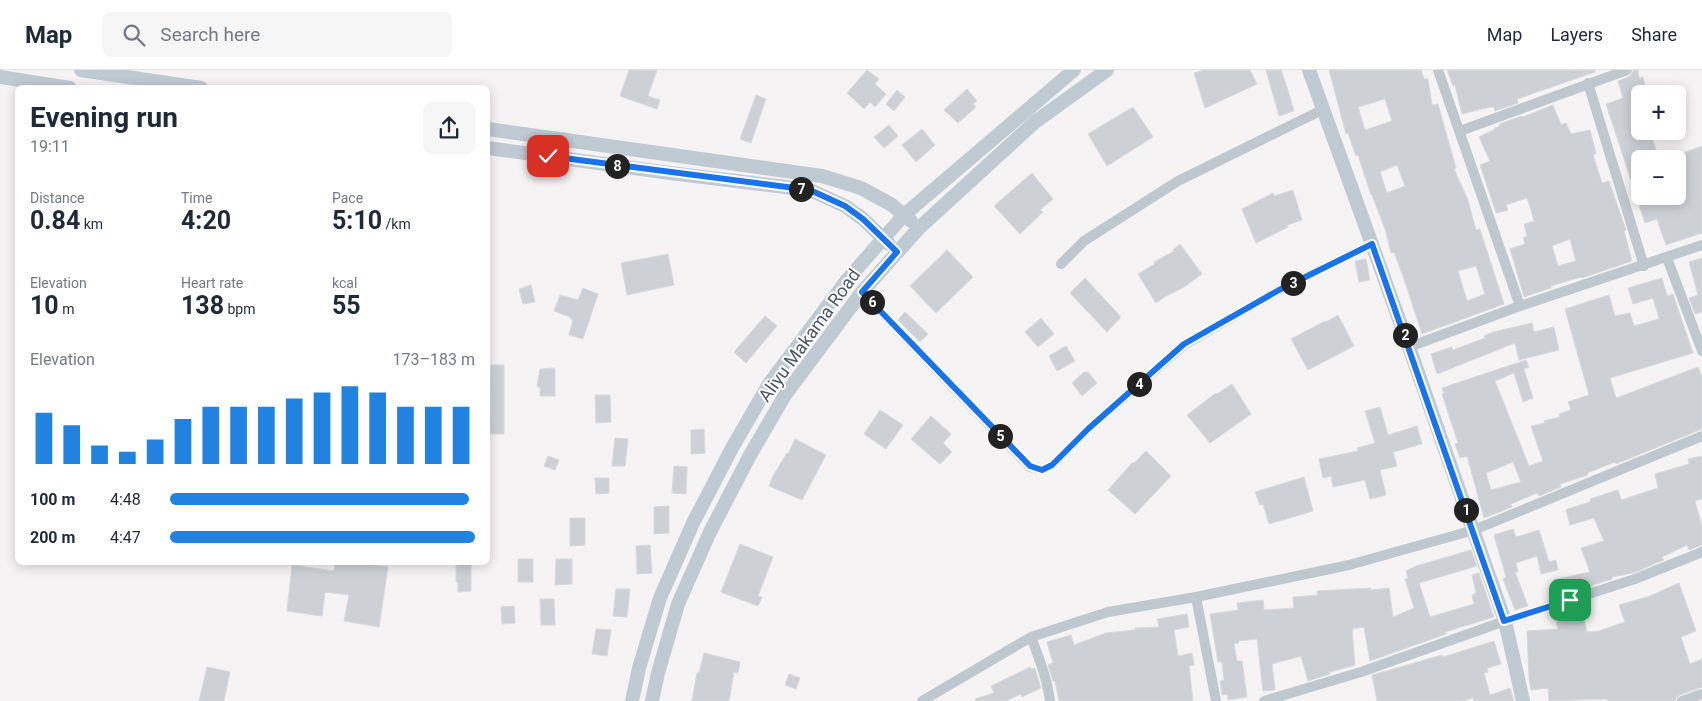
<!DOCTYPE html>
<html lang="en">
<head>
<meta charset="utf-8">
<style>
  :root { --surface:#fff; --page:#f6f6f7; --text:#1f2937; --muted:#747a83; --line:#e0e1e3; --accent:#2282e0 }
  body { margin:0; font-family:Roboto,sans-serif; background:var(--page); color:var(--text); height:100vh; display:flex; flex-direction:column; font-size:19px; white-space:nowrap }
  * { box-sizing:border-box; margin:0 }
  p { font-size:16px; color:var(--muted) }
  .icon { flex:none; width:28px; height:28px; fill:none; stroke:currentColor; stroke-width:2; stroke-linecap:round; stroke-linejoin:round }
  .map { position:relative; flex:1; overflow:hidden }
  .sheet { position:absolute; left:15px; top:15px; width:475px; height:480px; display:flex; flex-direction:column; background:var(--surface); border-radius:8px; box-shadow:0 2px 12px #0003 }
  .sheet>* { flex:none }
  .buttons { position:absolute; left:1631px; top:15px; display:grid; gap:10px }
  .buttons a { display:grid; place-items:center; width:55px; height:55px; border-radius:8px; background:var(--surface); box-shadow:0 2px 12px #0003; font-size:25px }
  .pin { position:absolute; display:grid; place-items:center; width:42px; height:42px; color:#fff; margin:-21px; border-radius:10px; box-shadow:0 2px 8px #0006 }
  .km { position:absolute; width:25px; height:25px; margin:-12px; border-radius:50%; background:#222; color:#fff; font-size:14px; line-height:25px; text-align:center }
  .round { display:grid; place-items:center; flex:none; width:52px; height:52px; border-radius:8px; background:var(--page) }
  .summary { display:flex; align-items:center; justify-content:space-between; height:85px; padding:0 15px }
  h1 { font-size:28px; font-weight:700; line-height:38px }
  .metrics { display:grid; grid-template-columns:repeat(3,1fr); gap:8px; height:85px; padding:5px 15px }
  .metrics div { display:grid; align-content:center }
  .metrics b { font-size:25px; font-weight:700 }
  .metrics small { font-size:14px; font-weight:400 }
  .metrics p { font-size:14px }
  .chart { height:140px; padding:10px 15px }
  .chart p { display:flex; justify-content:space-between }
  .chart svg { width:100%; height:90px; margin-top:5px; stroke:var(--accent); stroke-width:6 }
  ul { padding:0 15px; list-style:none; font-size:16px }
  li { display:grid; grid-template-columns:80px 60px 1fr; align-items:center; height:38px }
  li i { height:12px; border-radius:6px; background:var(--accent) }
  header { display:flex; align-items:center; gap:30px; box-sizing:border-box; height:70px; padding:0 25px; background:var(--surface); border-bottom:1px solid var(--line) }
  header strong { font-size:24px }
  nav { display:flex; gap:28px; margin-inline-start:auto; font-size:18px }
  .search { width:350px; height:45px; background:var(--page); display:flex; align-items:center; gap:12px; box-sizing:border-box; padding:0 18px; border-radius:8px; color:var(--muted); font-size:19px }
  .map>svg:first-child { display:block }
</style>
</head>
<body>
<header>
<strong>Map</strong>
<div class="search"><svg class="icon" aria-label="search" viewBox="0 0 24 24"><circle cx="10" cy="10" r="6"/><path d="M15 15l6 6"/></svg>Search here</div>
<nav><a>Map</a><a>Layers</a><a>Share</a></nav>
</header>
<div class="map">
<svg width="1702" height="631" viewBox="0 0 1702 631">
  <rect width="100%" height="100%" fill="#f5f3f3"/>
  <!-- building -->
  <path fill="#cdd0d5" stroke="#d7dade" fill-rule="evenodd" d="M629 0H657L648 26 660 30 657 39 620 26Z
    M867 0 879 9 875 14 886 24 875 37 870 32 864 39 847 23Z
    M1204 0H1250L1257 14 1205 38 1194 3Z
    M1266 0H1281L1287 17 1294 41 1279 46Z
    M1329 0H1421L1424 9H1428L1432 35 1438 34 1456 98 1454 99 1468 130 1476 160 1480 159 1504 234 1422 264 1404 209 1394 182 1391 183 1385 159 1372 125H1371L1358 85 1356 86 1348 63 1346 64ZM1385 29 1392 51 1365 60 1358 37ZM1397 95 1405 116 1387 123 1380 102ZM1476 196 1485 224 1467 231 1458 201Z
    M1447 0H1595V2L1517 29 1518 33 1495 41 1494 37H1490L1462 44 1455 15 1453 16Z
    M1634 0H1638L1639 8 1643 7 1645 16 1636 19 1640 32V61H1650L1659 89H1640V126H1678V85L1702 76V163L1666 175 1657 149 1645 153 1606 34 1623 28 1618 11 1630 6Z
    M967 19 977 31 973 34 976 37 958 53 944 40Z
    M897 20 905 27 894 41 886 34Z
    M756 25 766 29 751 73 740 69Z
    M1553 35 1561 55 1566 53 1571 64 1590 60 1596 84 1593 85 1602 113 1609 111 1626 160 1624 161 1632 191 1582 208 1581 207 1551 216V218L1524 227 1510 179 1525 174 1523 168 1527 166 1524 154 1534 151 1531 140 1527 128 1506 135 1508 140 1496 143 1480 95 1490 91 1479 67 1495 59V58L1500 56 1499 54 1522 46 1523 47ZM1570 169 1576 191 1558 196 1552 176Z
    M1133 37 1153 67 1107 96 1088 64Z
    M889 55 898 66 884 78 874 67Z
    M922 59 935 75 916 92 902 75Z
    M1032 103 1053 129 1040 140 1043 142 1020 164 994 136Z
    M1293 120 1302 150 1287 155 1288 157 1256 173 1242 139 1273 123 1274 126Z
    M1180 174 1202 204 1184 217 1164 227 1156 233 1138 204 1155 194 1154 192 1174 181 1173 180Z
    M947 180 973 207 936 243 910 216Z
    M668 184 674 215 627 225 621 193Z
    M1702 188V242L1695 244 1689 228 1698 225 1689 192Z
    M1366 189 1370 210 1359 212 1355 191Z
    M1085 208 1121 247 1107 262 1070 223Z
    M1662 208 1667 226 1673 224 1693 283 1610 308 1616 328 1698 297 1702 307V359L1616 394 1615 392 1587 403 1588 405 1560 414 1561 417 1539 426 1537 423 1511 434 1512 437 1484 448 1467 386 1460 388 1455 374 1458 373 1442 324 1444 323 1442 318 1526 290 1529 297 1524 299 1533 328 1523 332 1514 303 1495 311 1529 396 1543 391 1531 356 1545 353 1544 351 1560 347 1559 344 1571 340 1568 332 1589 325 1565 239 1609 225 1615 246 1630 243 1634 256 1659 249 1653 228 1633 234 1628 218ZM1513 392 1521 412 1491 420 1486 403Z
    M531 215 535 232 523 234 519 219Z
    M583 218 598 224 583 269 569 265 573 250 570 248V247L554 241 560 225 578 230Z
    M905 242 928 264 920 272 898 250Z
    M1338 245 1354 276 1308 300 1291 269 1325 251 1326 252Z
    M765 246 777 256 746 293 734 282Z
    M1041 248 1054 264 1038 277 1025 262Z
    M1532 253 1534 262 1554 257 1559 280 1519 290 1515 273 1437 304 1431 284 1452 277 1453 280 1485 268 1484 266 1493 262Z
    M1066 276 1075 291 1057 301 1049 286Z
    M491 295H504V364H490Z
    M555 298V326H540V317H537L540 299Z
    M1084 302H1088L1097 313 1082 326 1072 313Z
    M1232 314 1251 344 1210 373 1187 345 1216 323 1217 324Z
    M595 325H610L611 352 596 353Z
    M1380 337 1388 365 1417 356 1422 374 1393 382 1397 396 1380 400 1386 425 1370 429 1365 410 1333 417 1331 406 1323 408 1319 389 1358 381 1357 378 1375 373 1365 341Z
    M880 340 903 355 886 379 864 364Z
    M931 346 951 364 943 373 952 382 940 394 911 369Z
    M704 359 705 383 691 384V360Z
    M615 368 628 369 625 396H612Z
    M795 369 826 385 802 430 769 416 773 406 787 383 788 384Z
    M1146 381 1171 406 1135 444 1108 420 1133 392 1134 393Z
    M548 386 559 390 555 400 544 396Z
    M1702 386V429L1695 431 1702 456V475L1689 480 1687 475 1662 487 1664 490 1633 503 1612 507V509L1559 526 1553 510 1590 502 1581 478 1604 471 1594 448 1570 455 1566 440 1567 439 1590 432V429L1618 420 1621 430 1658 418 1655 404 1689 394 1688 389Z
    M674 396 687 397 686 424 672 423Z
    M1304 407 1313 441 1269 454 1263 434 1260 435 1255 422Z
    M595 408H609V423L596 424Z
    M669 436V463L654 464V437Z
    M570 448H585V475L570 476Z
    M1513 459 1516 467 1539 460 1549 492 1556 490 1558 500 1541 504 1537 486 1516 493 1518 502H1515L1528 536 1515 540 1503 509 1506 507 1494 465Z
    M740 474 773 487 758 526 762 527 758 536 721 522Z
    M650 475 652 503 637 504 636 476Z
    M1471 480 1477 496 1419 513 1430 547 1474 534 1472 525 1476 523 1472 505 1479 503 1494 547 1445 562 1446 564 1370 591 1364 557 1352 559 1355 595 1330 602V604L1308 611 1301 586 1272 594 1275 620 1263 621 1257 569 1238 571 1239 573 1234 574 1237 591H1242L1247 627 1228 630 1227 624 1222 625 1220 611 1224 610 1222 592H1218L1210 544 1238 540 1237 533 1263 530 1264 540 1294 538 1293 527 1318 525 1317 521 1371 518V520L1389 518 1393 547 1414 538 1405 509 1408 508 1406 501 1416 496Z
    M518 489H533V512H518Z
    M556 489H572V514L555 515Z
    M335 492H352L388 497 379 557 344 551 349 525 325 522 322 546 287 541 292 495 334 501Z
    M456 494H471V521L458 522V512H456Z
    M1679 513 1696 561 1681 567 1690 594 1702 589V617L1680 625 1677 627 1675 631H1607V629L1549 631 1548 618 1531 620 1529 608 1527 561 1558 559 1556 552 1583 545 1587 562 1599 561 1625 552 1619 535 1650 526Z
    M616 519H630L627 547 613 546Z
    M540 529H554L555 555H541Z
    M514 536 515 553 502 554 501 537Z
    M1187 544 1189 557 1174 560 1178 586 1192 583 1194 595 1189 596 1193 631H1059L1055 611H1053L1048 595 1053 593 1047 572 1071 565 1074 575 1106 563 1135 560V558L1159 557 1157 549Z
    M596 559 611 560 607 586 592 584Z
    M1494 571 1501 594 1487 598 1488 602 1484 603 1490 625 1510 618 1514 631H1474L1473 628 1463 631H1377L1372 605 1442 585 1443 587Z
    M704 583 740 592 738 603 734 602 729 631H692L697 603H699Z
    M207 597 230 602 224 631H199Z
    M1030 597 1031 599 1035 598 1041 618 1022 627 1021 624 1006 631H976L975 629 994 623 991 616Z
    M789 604 800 608 796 619 785 615Z"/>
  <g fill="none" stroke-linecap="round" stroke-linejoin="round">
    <!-- street -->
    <path stroke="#bfc8ce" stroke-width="10" d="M1438 0 1520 236
      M1588 13 1644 196
      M1460 61 1627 0
      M1667 188 1702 281
      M1061 194 1084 171 1178 111 1324 39
      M862 222 1030 397 1042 400 1052 395 1088 359 1184 275 1279 220 1372 174
      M1409 277 1520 236 1702 175
      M1196 527 1216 631
      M1031 567C1039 588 1047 608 1050 631
      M922 631 1031 567 1108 542 1196 527 1349 495 1474 460 1702 366
      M1264 631 1361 602 1505 551 1635 509 1702 482
      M1682 631 1702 624"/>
    <!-- secondary -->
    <path stroke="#c0cad3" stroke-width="14" d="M81 0 201 18
      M1309 0 1409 277 1505 551 1523 631
      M0 7 70 18
      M488 59 822 106 861 118 892 135 911 151
      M488 78 670 103 810 120 845 136 863 149 889 174
      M632 631 639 598 660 528 693 453 732 378 769 314 847 210 904 145 1074 0
      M652 631 658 603 678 534 710 462 749 387 785 325 862 222 919 158 1035 52 1107 0"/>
  </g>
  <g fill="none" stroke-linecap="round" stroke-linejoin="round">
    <!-- route casing -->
    <g stroke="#fff" stroke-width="10">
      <path id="route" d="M548 86 810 120 845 136 863 149 897 182 862 222 1030 396 1042 400 1052 395 1088 359 1184 274 1279 220 1372 174 1504 551 1570 530"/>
    </g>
    <!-- route -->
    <use href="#route" stroke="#1a73e8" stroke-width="6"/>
  </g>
  <g text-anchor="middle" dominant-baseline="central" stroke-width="4" stroke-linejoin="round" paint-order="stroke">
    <!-- street labels -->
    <g font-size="18" fill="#4b5760" stroke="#fff">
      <text transform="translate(809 265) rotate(-54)">Aliyu Makama Road</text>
    </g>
  </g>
</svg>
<div class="buttons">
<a>+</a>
<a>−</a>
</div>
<div class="pin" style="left:1570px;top:530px;background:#1e9e55"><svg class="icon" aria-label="arrive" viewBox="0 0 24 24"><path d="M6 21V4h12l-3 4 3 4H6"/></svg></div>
<div class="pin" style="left:548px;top:86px;background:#d93025"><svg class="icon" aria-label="check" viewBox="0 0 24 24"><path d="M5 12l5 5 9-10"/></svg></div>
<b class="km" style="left:1466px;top:440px">1</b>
<b class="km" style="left:1405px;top:265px">2</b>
<b class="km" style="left:1293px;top:213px">3</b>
<b class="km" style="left:1139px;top:314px">4</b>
<b class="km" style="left:1000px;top:366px">5</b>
<b class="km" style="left:872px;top:232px">6</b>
<b class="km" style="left:801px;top:119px">7</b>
<b class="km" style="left:617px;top:96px">8</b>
<section class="sheet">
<div class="summary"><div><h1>Evening run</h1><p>19:11</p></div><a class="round"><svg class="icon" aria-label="share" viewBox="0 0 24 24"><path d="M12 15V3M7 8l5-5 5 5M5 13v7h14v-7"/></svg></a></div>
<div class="metrics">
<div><p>Distance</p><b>0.84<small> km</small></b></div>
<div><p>Time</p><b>4:20</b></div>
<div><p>Pace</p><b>5:10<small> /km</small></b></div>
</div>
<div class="metrics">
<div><p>Elevation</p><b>10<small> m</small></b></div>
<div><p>Heart rate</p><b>138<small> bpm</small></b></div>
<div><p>kcal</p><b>55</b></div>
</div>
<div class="chart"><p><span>Elevation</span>173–183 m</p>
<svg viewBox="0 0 160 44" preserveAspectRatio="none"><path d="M5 44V19M15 44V25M25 44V35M35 44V38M45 44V32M55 44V22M65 44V16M75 44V16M85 44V16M95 44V12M105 44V9M115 44V6M125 44V9M135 44V16M145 44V16M155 44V16"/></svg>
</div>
<ul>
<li><b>100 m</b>4:48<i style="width:98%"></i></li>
<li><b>200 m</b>4:47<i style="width:100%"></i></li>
</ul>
</section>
</div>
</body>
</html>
